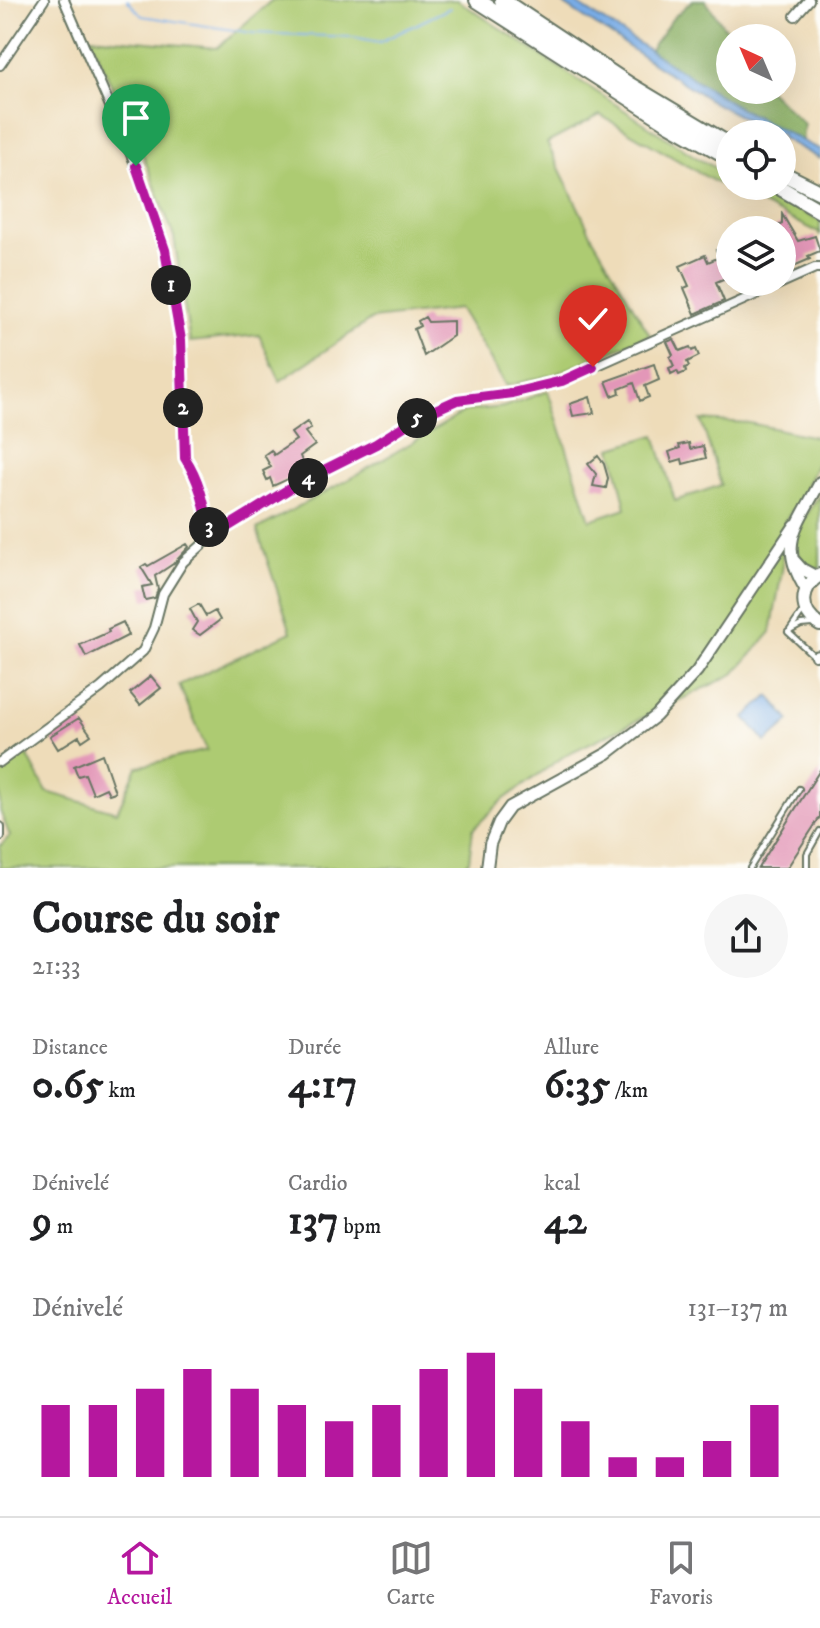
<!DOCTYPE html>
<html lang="fr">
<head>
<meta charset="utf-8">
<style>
  :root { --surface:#fff; --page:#f6f6f6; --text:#202124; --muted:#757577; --line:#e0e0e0; --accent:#b5179e }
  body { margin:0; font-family:"IM FELL DW Pica",serif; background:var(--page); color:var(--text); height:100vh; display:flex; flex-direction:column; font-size:30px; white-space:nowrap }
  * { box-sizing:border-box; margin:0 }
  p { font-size:26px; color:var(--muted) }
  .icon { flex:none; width:44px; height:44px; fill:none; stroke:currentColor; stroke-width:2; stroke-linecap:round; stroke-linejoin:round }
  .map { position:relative; height:868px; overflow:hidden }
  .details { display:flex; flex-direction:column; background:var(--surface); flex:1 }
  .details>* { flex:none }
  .needle { width:52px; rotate:316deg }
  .fabs { position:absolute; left:716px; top:24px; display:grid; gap:16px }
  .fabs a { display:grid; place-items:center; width:80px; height:80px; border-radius:50%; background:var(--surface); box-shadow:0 8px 32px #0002; font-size:40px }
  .pin { position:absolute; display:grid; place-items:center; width:68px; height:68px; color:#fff; margin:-82px -34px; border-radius:50% 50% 50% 0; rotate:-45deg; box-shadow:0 0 8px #0007 }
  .pin .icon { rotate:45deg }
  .km { position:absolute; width:40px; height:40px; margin:-20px; border-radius:50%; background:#222; color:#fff; font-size:22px; line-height:40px; text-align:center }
  .round { display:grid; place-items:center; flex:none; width:84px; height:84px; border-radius:42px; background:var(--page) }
  .headline { display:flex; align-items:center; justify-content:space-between; height:136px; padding:0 32px }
  h1 { font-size:44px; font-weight:800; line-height:60px }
  .figures { display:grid; grid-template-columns:repeat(3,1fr); gap:12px; height:136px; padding:8px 32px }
  .figures div { display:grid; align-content:center }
  .figures b { font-size:40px; font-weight:800 }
  .figures small { font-size:22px; font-weight:400 }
  .figures p { font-size:22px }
  .chart { height:224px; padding:16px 32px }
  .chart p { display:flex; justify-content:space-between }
  .chart svg { width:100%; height:144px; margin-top:8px; stroke:var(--accent); stroke-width:6 }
  .menu { display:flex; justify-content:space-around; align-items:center; height:112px; border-top:2px solid var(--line); background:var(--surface); font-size:22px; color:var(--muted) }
  .menu a { display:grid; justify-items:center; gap:4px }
  .menu .current { color:var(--accent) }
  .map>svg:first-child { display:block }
</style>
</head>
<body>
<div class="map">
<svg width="820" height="868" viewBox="0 0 820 868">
  <rect width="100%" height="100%" fill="#fdfcf7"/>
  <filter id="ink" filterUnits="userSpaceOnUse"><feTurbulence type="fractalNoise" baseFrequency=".0125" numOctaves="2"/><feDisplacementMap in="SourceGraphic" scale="16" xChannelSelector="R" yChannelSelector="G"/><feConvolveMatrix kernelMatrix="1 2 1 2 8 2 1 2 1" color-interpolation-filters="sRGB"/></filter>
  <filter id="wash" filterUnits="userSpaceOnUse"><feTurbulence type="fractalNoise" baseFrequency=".006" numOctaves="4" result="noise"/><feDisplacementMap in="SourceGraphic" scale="32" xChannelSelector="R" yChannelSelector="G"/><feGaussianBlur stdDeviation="1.8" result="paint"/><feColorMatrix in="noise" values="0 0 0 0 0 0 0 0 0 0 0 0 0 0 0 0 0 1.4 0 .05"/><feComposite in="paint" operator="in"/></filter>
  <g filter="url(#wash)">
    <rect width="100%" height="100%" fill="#eedcb9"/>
    <!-- green -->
    <path fill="#adcb72" stroke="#668453" stroke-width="2" d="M272 0H457L700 160 730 175V186H751L820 221V236L818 232 717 183 600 115 547 143 593 238 650 335 556 374 506 386 460 309 372 319 280 381 259 335 190 342 174 237 145 160 90 37 217 48Z
      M548 391 590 520 626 508 612 448 655 435 675 501 721 485 701 420 749 423 820 438V457L802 496 785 521 781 542 783 565 771 632 734 674 567 754 503 800 473 829 469 861 463 868H0V846L10 836 0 811V769L25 751 47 792 117 812 137 767 207 750 179 685 291 632 257 529 353 477 466 411 503 407Z
      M820 494V569C776 556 804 519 820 494Z"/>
    <!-- forest -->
    <path fill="#8aaf64" stroke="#54764c" stroke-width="2" d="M693 0H705L732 38 730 90H769L804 124 802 141 741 109 649 51 673 18Z"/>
    <!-- water -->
    <path fill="#79ace6" stroke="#4c748d" stroke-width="2" d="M557 0H571L741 109 820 150V159L782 138V134H774L714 103Z
      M769 696 790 721 766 742 745 717Z"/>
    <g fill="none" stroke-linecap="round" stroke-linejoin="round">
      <!-- stream -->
      <path stroke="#79ace6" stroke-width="2" d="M127 0 142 16 253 33 353 37 380 42 450 8"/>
    </g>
    <g id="blocks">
      <!-- building -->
      <path fill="#e397b8" d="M782 214 798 241 815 236 820 251 808 256 810 259 782 271V230H769L782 224Z
        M730 244V269L725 271 728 277 716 282 724 301 695 314 684 288 689 286 680 266 705 255 708 262 720 257 716 250Z
        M425 317 428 322 453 321V336L424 356 414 329 420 326 418 321Z
        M674 339 680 351 690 347 692 351 696 349 699 356 687 362 689 366 685 368 686 372 679 375 677 371 671 374 669 368 674 366 670 357 673 355 667 342Z
        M654 364 659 380 645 386 649 397 640 401 634 383 619 389 620 393 612 396 606 381Z
        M590 397 594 413 573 416 570 404Z
        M307 422 311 428 305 432 315 445 300 456 306 471 273 486 270 478 267 480 263 471 271 467 264 455 271 450 274 455 296 440 291 433Z
        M689 443 690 449 703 446 706 458 683 464 682 459 672 462 669 452 680 448 679 445Z
        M598 456 604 464 608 478 606 488 593 486 596 474 588 464Z
        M187 544 189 547 173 564 155 576 158 589 155 598 145 600 142 587 152 585 141 567 146 564 148 566Z
        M199 604 206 616 215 611 220 620 200 635 192 630 197 622 190 609Z
        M123 622 129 635 86 657 80 645 109 632 108 629Z
        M151 676 161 688 140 705 130 693Z
        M79 718 91 735 82 741 79 736 58 749 50 736Z
        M102 754 115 792 109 794 106 788 93 794 85 774 78 776 74 766Z
        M820 770V817L787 868H758Z"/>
    </g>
  </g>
  <g filter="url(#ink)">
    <use href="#blocks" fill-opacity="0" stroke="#677563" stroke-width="2"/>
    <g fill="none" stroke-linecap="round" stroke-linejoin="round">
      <!-- service casing -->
      <g stroke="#677563" stroke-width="8">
        <path id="service" d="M790 630 803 611
          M788 632 814 656
          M788 632 801 625 812 624
          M750 868 799 789
          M807 868V854L820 831"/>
      </g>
      <!-- minor casing -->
      <g stroke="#677563" stroke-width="12">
        <path id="minor" d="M64 0 136 166 165 250 181 340 185 458C202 482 205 509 211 537
          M795 16 809 0
          M0 65 44 0
          M815 656 820 655
          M0 762 101 688 143 651 154 628 163 594 183 562 211 537 302 481 376 444 415 419 457 400 512 393 562 381 815 268H820
          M0 827V836"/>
      </g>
      <!-- tertiary casing -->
      <g stroke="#677563" stroke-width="14">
        <path id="tertiary" d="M793 559 802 569 817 577
          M806 590C776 543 799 524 820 482
          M487 868 490 844 499 822 510 807 608 753 656 716 697 671 795 525"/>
      </g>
      <!-- primary casing -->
      <g stroke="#677563" stroke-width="16">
        <path id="primary" d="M820 575C799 588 799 613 820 625"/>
      </g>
      <!-- trunk casing -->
      <g stroke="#677563" stroke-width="18">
        <path id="trunk" d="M477 0 670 124 730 158
          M502 0 630 85 730 145
          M782 173 820 192
          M777 186 820 211"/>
      </g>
      <!-- service -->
      <use href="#service" stroke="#fff" stroke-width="4"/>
      <!-- minor -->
      <use href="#minor" stroke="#fff" stroke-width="8"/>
      <!-- tertiary -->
      <use href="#tertiary" stroke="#fff" stroke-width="10"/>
      <!-- primary -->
      <use href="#primary" stroke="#fff" stroke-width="12"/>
      <!-- trunk -->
      <use href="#trunk" stroke="#fff" stroke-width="14"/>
    </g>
  </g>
  <g fill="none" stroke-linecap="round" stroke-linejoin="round" filter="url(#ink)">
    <!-- route casing -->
    <g stroke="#fff" stroke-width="16">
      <path id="route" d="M136 166 165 250 181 340 185 458C201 482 205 509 211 537L302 481 376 444 415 419 457 400 512 393 562 381 593 367"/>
    </g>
    <!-- route -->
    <use href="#route" stroke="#b5179e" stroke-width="10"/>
  </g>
</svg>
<div class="fabs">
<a><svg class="needle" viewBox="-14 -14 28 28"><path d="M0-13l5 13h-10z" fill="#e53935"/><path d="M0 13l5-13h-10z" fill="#757577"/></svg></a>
<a><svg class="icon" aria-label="locate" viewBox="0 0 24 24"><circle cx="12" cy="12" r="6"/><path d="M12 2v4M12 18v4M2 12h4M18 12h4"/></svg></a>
<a><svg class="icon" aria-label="layers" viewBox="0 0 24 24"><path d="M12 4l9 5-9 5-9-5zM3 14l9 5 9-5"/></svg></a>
</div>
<div class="pin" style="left:136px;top:166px;background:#1e9e55"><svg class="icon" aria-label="arrive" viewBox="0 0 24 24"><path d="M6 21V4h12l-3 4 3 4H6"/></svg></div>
<div class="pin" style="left:593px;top:367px;background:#d93025"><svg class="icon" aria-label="check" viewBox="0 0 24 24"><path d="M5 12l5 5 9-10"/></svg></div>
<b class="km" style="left:171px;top:285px">1</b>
<b class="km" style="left:183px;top:408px">2</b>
<b class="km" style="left:209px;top:527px">3</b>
<b class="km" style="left:308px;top:478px">4</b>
<b class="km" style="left:417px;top:418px">5</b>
</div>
<section class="details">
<div class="headline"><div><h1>Course du soir</h1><p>21:33</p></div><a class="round"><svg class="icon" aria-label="share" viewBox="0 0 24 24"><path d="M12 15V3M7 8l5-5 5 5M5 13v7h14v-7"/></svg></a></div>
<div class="figures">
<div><p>Distance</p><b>0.65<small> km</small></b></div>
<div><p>Durée</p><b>4:17</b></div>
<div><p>Allure</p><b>6:35<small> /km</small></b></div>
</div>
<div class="figures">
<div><p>Dénivelé</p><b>9<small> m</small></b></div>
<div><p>Cardio</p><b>137<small> bpm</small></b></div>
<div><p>kcal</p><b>42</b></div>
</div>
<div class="chart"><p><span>Dénivelé</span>131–137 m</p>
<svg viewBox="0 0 160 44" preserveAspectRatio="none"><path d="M5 44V22M15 44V22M25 44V17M35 44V11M45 44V17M55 44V22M65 44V27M75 44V22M85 44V11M95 44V6M105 44V17M115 44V27M125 44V38M135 44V38M145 44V33M155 44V22"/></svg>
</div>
</section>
<nav class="menu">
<a class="current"><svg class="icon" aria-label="home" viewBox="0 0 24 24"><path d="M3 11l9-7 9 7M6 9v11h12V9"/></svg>Accueil</a>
<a><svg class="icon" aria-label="map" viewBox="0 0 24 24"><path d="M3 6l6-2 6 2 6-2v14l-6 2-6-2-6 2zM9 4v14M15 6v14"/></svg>Carte</a>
<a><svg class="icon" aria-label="saved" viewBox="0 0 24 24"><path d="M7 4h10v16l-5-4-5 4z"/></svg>Favoris</a>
</nav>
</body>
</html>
